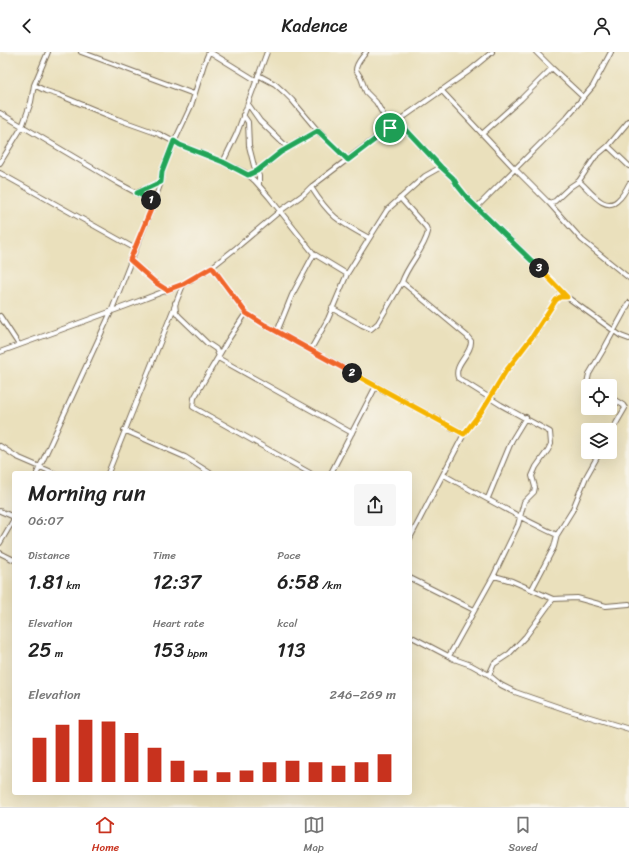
<!DOCTYPE html>
<html lang="en">
<head>
<meta charset="utf-8">
<style>
  :root { --surface:#fff; --page:#f6f6f6; --text:#222; --muted:#767676; --line:#e0e0e0; --accent:#c8321e }
  body { margin:0; font-family:Sriracha,sans-serif; background:var(--page); color:var(--text); height:100vh; display:flex; flex-direction:column; font-size:15px; white-space:nowrap }
  * { box-sizing:border-box; margin:0 }
  p { font-size:13px; color:var(--muted) }
  .icon { flex:none; width:22px; height:22px; fill:none; stroke:currentColor; stroke-width:2; stroke-linecap:round; stroke-linejoin:round }
  .map { position:relative; flex:1; overflow:hidden }
  .side { position:absolute; left:12px; top:419px; width:400px; height:324px; display:flex; flex-direction:column; background:var(--surface); border-radius:4px; box-shadow:0 4px 16px #0002 }
  .side>* { flex:none }
  .buttons { position:absolute; left:581px; top:327px; display:grid; gap:8px }
  .buttons a { display:grid; place-items:center; width:36px; height:36px; border-radius:4px; background:var(--surface); box-shadow:0 4px 16px #0002; font-size:20px }
  .pin { position:absolute; display:grid; place-items:center; width:34px; height:34px; color:#fff; margin:-17px; border:2px solid #fff; border-radius:50%; box-shadow:0 1px 4px #0007 }
  .km { position:absolute; width:20px; height:20px; margin:-10px; border-radius:50%; background:#222; color:#fff; font-size:11px; line-height:20px; text-align:center }
  .round { display:grid; place-items:center; flex:none; width:42px; height:42px; border-radius:4px; background:var(--page) }
  .overview { display:flex; align-items:center; justify-content:space-between; height:68px; padding:0 16px }
  h1 { font-size:22px; font-weight:600; line-height:30px }
  .stats { display:grid; grid-template-columns:repeat(3,1fr); gap:6px; height:68px; padding:4px 16px }
  .stats div { display:grid; align-content:center }
  .stats b { font-size:20px; font-weight:600 }
  .stats small { font-size:11px; font-weight:400 }
  .stats p { font-size:11px }
  .chart { height:112px; padding:8px 16px }
  .chart p { display:flex; justify-content:space-between }
  .chart svg { width:100%; height:72px; margin-top:4px; stroke:var(--accent); stroke-width:6 }
  header { display:flex; justify-content:space-between; align-items:center; height:52px; padding:0 16px; background:var(--surface); font-size:18px; font-weight:600 }
  .menu { display:flex; justify-content:space-around; align-items:center; height:56px; border-top:1px solid var(--line); background:var(--surface); font-size:11px; color:var(--muted) }
  .menu a { display:grid; justify-items:center; gap:2px }
  .menu .selected { color:var(--accent) }
  .map>svg:first-child { display:block }
</style>
</head>
<body>
<header><svg class="icon" aria-label="back" viewBox="0 0 24 24"><path d="M15 5l-7 7 7 7"/></svg>Kadence<svg class="icon" aria-label="person" viewBox="0 0 24 24"><circle cx="12" cy="8" r="4"/><path d="M4 21q1-7 8-7t8 7"/></svg></header>
<div class="map">
<svg width="629" height="755" viewBox="0 0 629 755">
  <rect width="100%" height="100%" fill="#f7f3e8"/>
  <filter id="ink" filterUnits="userSpaceOnUse"><feTurbulence type="fractalNoise" baseFrequency=".025" numOctaves="2"/><feDisplacementMap in="SourceGraphic" scale="8" xChannelSelector="R" yChannelSelector="G"/><feConvolveMatrix kernelMatrix="1 2 1 2 8 2 1 2 1" color-interpolation-filters="sRGB"/></filter>
  <filter id="wash" filterUnits="userSpaceOnUse"><feTurbulence type="fractalNoise" baseFrequency=".012" numOctaves="4" result="noise"/><feDisplacementMap in="SourceGraphic" scale="16" xChannelSelector="R" yChannelSelector="G"/><feGaussianBlur stdDeviation="0.9" result="paint"/><feColorMatrix in="noise" values="0 0 0 0 0 0 0 0 0 0 0 0 0 0 0 0 0 1.4 0 .05"/><feComposite in="paint" operator="in"/></filter>
  <g filter="url(#wash)">
    <rect width="100%" height="100%" fill="#eae0bc"/>
  </g>
  <g filter="url(#ink)">
    <g fill="none" stroke-linecap="round" stroke-linejoin="round">
      <!-- minor casing -->
      <g stroke="#786a55" stroke-width="6">
        <path id="minor" d="M81 0 194 42
          M210 0 257 29
          M366 0C362 6 356 11 356 18L361 26 366 40 376 50 384 64 385 70 389 76
          M536 0 552 16 583 45
          M258 23 275 32 285 41 292 48 318 79 348 108
          M34 33 46 39 59 43 117 67 159 82 180 93 218 108 246 121 255 129 269 145 314 202 347 222
          M441 38 515 117 549 151 582 188 629 226
          M248 52 260 69 288 96
          M0 61 118 131 154 150
          M243 63 248 70 249 94 254 114 259 124V133
          M398 69 441 115 453 126 457 133 469 148 519 196 567 245 621 284 629 287
          M482 82 521 47 552 16
          M608 94 629 114
          M223 110 237 81 267 0
          M0 111 22 75 31 50 34 33 48 0
          M0 121 134 196
          M248 123 257 119 281 100 318 79
          M579 129C589 137 605 162 618 148 623 144 626 138 629 132
          M311 135C330 165 338 169 369 186
          M137 141 160 130
          M400 146 426 175 428 180C424 198 408 212 402 230L467 284 471 289C472 302 453 312 458 326L501 353 550 380 551 392 548 398 536 415 532 424 535 435 534 440 524 450 518 473 493 525
          M549 151 555 149 570 135 579 129 595 105 608 94 629 69
          M477 155 566 66 593 34 611 0
          M130 208 156 231 167 238
          M212 215 246 261 265 273 464 382
          M175 251 176 260 179 264 207 291 216 297 219 304
          M332 256 362 273 371 277 378 271 402 230
          M246 261 228 288 194 346 193 355 310 421
          M0 264 19 293
          M277 280 292 243 314 202
          M311 297 328 267 347 222 387 158 425 124 441 115
          M0 300 126 254 186 231 212 215 236 196 280 159 304 142 311 135 398 69 469 19 492 0
          M218 306 352 381
          M592 334 587 331 589 322 605 295 629 251
          M610 345 623 353 625 356 610 382
          M124 378 185 405 210 421
          M0 394 17 405 54 421
          M37 421 111 260 154 150 161 130 162 120 170 99 191 54 204 12 209 0
          M108 421 183 233
          M331 421 376 334
          M444 423C481 444 518 465 557 483
          M488 446 512 388 526 365
          M0 459 14 465
          M410 486 464 382 481 360 506 319 532 285 556 248 560 245H567
          M0 491 14 467
          M0 501 14 508
          M410 526 474 558
          M532 537 554 495 557 483 572 459 586 425 600 400
          M410 584 454 607 471 613 489 623 501 633 515 640 567 658 629 677
          M449 604 493 525H498L512 529 553 547 577 546 606 554 629 552
          M489 623 494 612 509 602 526 584 553 547"/>
      </g>
      <!-- minor -->
      <use href="#minor" stroke="#fff" stroke-width="4"/>
    </g>
  </g>
  <g fill="none" stroke-linecap="round" stroke-linejoin="round" filter="url(#ink)">
    <!-- split-1 casing -->
    <g stroke="#fff" stroke-width="8">
      <path id="split-1" d="M151 148 137 141 161 130 162 120 174 89 180 93 223 110 248 123 257 119 281 100 318 79 348 108 390 76"/>
    </g>
    <!-- split-2 casing -->
    <g stroke="#fff" stroke-width="8">
      <path id="split-2" d="M151 148 154 150 130 208 156 231 167 238 183 232 212 215 246 261 265 273 352 321"/>
    </g>
    <!-- split-3 casing -->
    <g stroke="#fff" stroke-width="8">
      <path id="split-3" d="M352 321 464 382 481 360 506 319 532 285 556 248 560 245H567L539 216"/>
    </g>
    <!-- split-4 casing -->
    <g stroke="#fff" stroke-width="8">
      <path id="split-4" d="M390 76 398 69 441 115 453 126 457 133 469 148 539 216"/>
    </g>
    <!-- split-1 -->
    <use href="#split-1" stroke="#22a559" stroke-width="5"/>
    <!-- split-2 -->
    <use href="#split-2" stroke="#f0652b" stroke-width="5"/>
    <!-- split-3 -->
    <use href="#split-3" stroke="#f5b400" stroke-width="5"/>
    <!-- split-4 -->
    <use href="#split-4" stroke="#22a559" stroke-width="5"/>
  </g>
</svg>
<div class="buttons">
<a><svg class="icon" aria-label="locate" viewBox="0 0 24 24"><circle cx="12" cy="12" r="6"/><path d="M12 2v4M12 18v4M2 12h4M18 12h4"/></svg></a>
<a><svg class="icon" aria-label="layers" viewBox="0 0 24 24"><path d="M12 4l9 5-9 5-9-5zM3 14l9 5 9-5"/></svg></a>
</div>
<div class="pin" style="left:390px;top:76px;background:#1e9e55"><svg class="icon" aria-label="arrive" viewBox="0 0 24 24"><path d="M6 21V4h12l-3 4 3 4H6"/></svg></div>
<b class="km" style="left:151px;top:148px">1</b>
<b class="km" style="left:352px;top:321px">2</b>
<b class="km" style="left:539px;top:216px">3</b>
<section class="side">
<div class="overview"><div><h1>Morning run</h1><p>06:07</p></div><a class="round"><svg class="icon" aria-label="share" viewBox="0 0 24 24"><path d="M12 15V3M7 8l5-5 5 5M5 13v7h14v-7"/></svg></a></div>
<div class="stats">
<div><p>Distance</p><b>1.81<small> km</small></b></div>
<div><p>Time</p><b>12:37</b></div>
<div><p>Pace</p><b>6:58<small> /km</small></b></div>
</div>
<div class="stats">
<div><p>Elevation</p><b>25<small> m</small></b></div>
<div><p>Heart rate</p><b>153<small> bpm</small></b></div>
<div><p>kcal</p><b>113</b></div>
</div>
<div class="chart"><p><span>Elevation</span>246–269 m</p>
<svg viewBox="0 0 160 44" preserveAspectRatio="none"><path d="M5 44V17M15 44V9M25 44V6M35 44V7M45 44V14M55 44V23M65 44V31M75 44V37M85 44V38M95 44V37M105 44V32M115 44V31M125 44V32M135 44V34M145 44V32M155 44V27"/></svg>
</div>
</section>
</div>
<nav class="menu">
<a class="selected"><svg class="icon" aria-label="home" viewBox="0 0 24 24"><path d="M3 11l9-7 9 7M6 9v11h12V9"/></svg>Home</a>
<a><svg class="icon" aria-label="map" viewBox="0 0 24 24"><path d="M3 6l6-2 6 2 6-2v14l-6 2-6-2-6 2zM9 4v14M15 6v14"/></svg>Map</a>
<a><svg class="icon" aria-label="saved" viewBox="0 0 24 24"><path d="M7 4h10v16l-5-4-5 4z"/></svg>Saved</a>
</nav>
</body>
</html>
